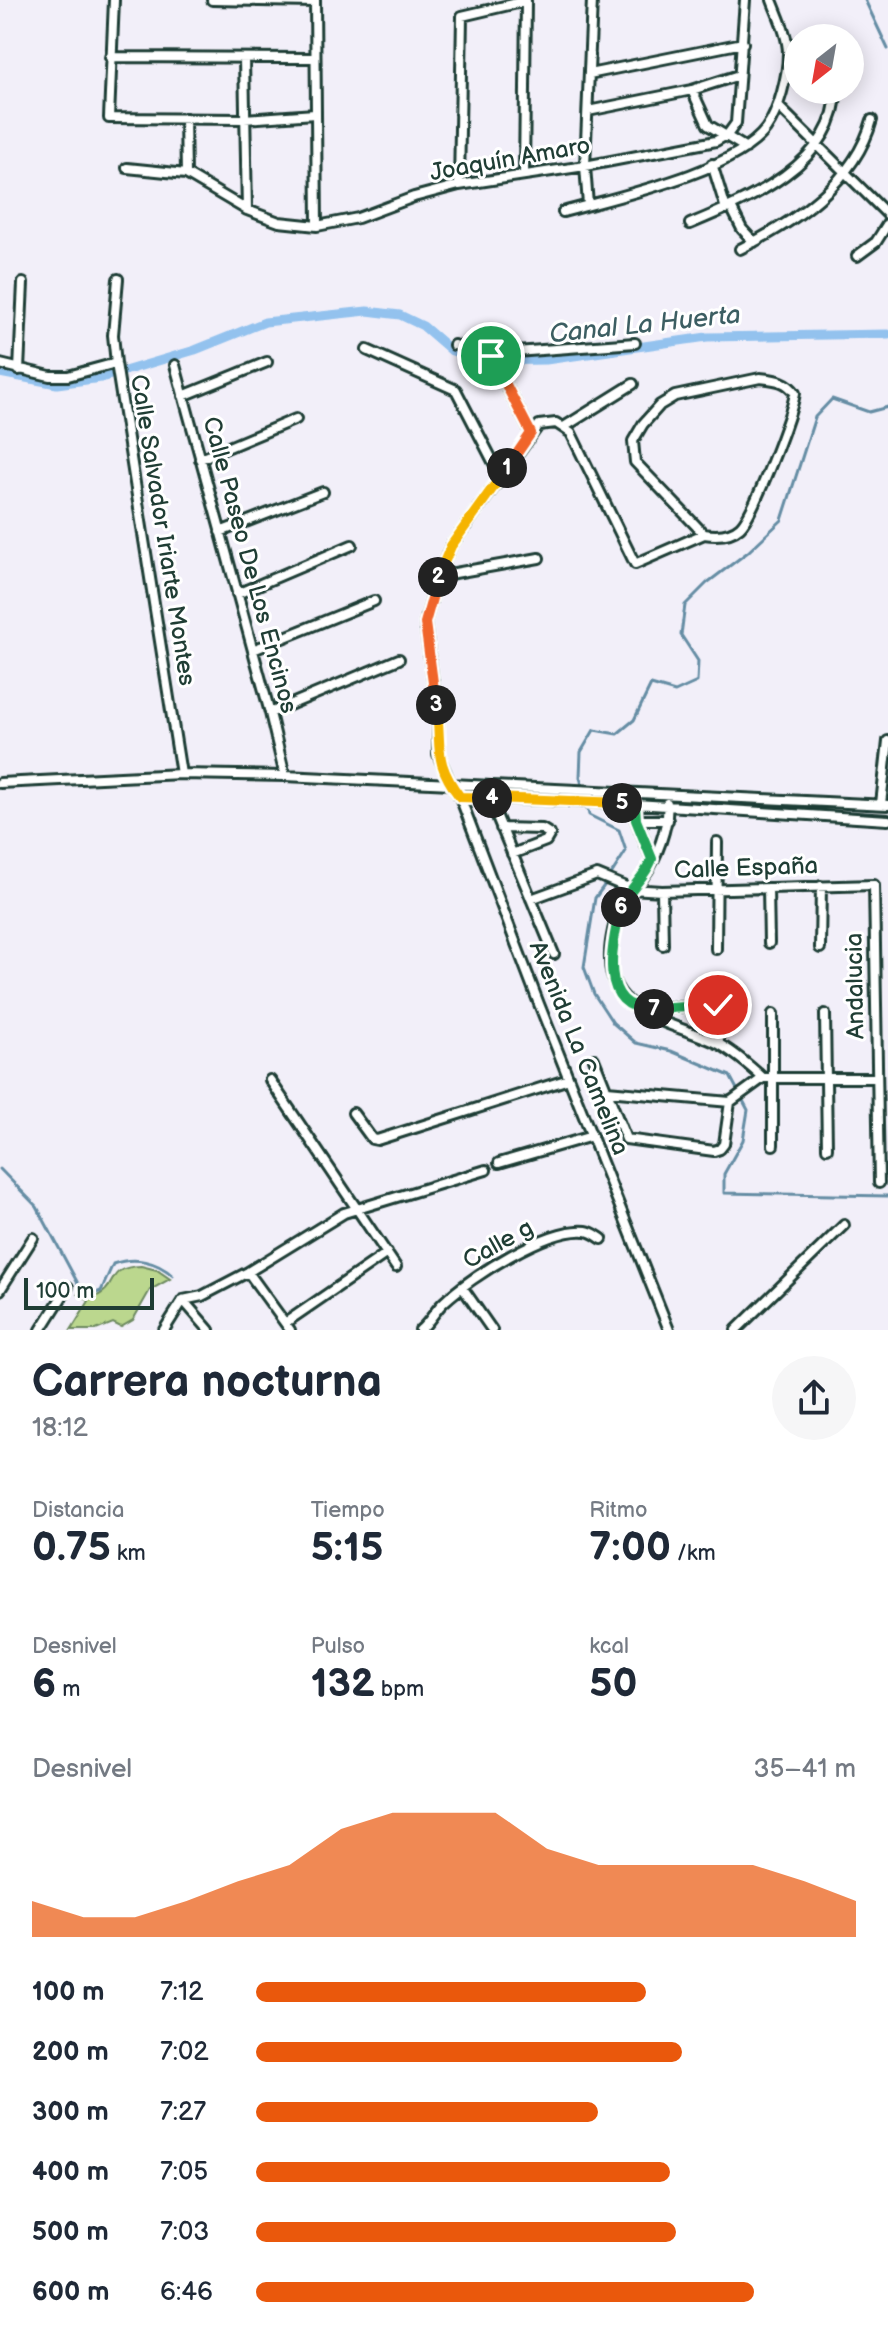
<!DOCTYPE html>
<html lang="es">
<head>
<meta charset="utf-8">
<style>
  :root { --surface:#fff; --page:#f6f6f7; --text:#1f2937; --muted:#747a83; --accent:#ea580c }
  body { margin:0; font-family:"Balsamiq Sans",sans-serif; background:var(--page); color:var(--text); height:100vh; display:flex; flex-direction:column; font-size:30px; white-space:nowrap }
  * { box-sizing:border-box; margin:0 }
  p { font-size:26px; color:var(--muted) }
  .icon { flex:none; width:44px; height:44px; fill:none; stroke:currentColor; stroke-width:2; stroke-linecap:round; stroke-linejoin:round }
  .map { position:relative; height:1330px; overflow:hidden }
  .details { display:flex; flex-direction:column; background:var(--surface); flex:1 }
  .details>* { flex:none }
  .needle { width:52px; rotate:211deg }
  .tools { position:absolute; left:784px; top:24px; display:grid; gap:16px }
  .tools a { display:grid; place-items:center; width:80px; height:80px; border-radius:50%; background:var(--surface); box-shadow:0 4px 20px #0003; font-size:40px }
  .scale { position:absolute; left:24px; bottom:20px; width:130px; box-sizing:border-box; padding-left:8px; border:4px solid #1f3d34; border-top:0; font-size:22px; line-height:28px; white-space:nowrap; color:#1f3d34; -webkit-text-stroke:6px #fff; paint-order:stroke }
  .pin { position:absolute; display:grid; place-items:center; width:68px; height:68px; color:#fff; margin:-34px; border:4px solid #fff; border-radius:50%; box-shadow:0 2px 8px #0007 }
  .km { position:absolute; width:40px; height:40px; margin:-20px; border-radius:50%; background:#222; color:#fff; font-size:22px; line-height:40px; text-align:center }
  .round { display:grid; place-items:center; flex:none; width:84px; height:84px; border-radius:42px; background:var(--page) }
  .summary { display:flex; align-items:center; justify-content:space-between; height:136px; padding:0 32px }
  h1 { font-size:44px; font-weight:700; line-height:60px }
  .stats { display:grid; grid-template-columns:repeat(3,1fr); gap:12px; height:136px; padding:8px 32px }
  .stats div { display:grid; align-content:center }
  .stats b { font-size:40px; font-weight:700 }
  .stats small { font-size:22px; font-weight:400 }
  .stats p { font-size:22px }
  .chart { height:224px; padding:16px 32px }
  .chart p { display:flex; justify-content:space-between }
  .chart svg { width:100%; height:144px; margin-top:8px; fill:var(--accent); opacity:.7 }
  ul { padding:0 32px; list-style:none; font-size:26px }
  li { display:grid; grid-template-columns:128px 96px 1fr; align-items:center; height:60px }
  li i { height:20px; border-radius:10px; background:var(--accent) }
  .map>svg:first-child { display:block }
</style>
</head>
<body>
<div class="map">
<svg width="888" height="1330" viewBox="0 0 888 1330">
  <rect width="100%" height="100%" fill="#f2eff9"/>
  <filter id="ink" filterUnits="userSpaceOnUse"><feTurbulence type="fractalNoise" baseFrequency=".0125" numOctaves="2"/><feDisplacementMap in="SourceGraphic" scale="16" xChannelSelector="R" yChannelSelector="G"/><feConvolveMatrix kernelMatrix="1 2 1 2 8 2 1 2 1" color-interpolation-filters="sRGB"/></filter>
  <g filter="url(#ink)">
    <!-- green -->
    <path fill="#bbd78e" stroke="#6d8a61" stroke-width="2" d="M141 1266 157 1270 170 1279 150 1290 133 1320 121 1327 113 1323 96 1330H71L89 1301 78 1294 79 1292 93 1298C122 1286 102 1268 141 1266Z"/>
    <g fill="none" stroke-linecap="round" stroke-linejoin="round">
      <!-- stream -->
      <path stroke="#658da4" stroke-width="3" d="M865 0 888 49
        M610 876 626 851 619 830 589 815 580 777 581 752 594 730 617 734 634 720 651 685 675 692 697 682 698 661 681 635 685 605 707 583 748 552 782 520 815 417 832 399 869 412 888 407
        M606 883 595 898 584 967 594 994 613 1023 636 1043 671 1051 730 1076 748 1110 743 1140 724 1174V1193L888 1196
        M0 1169 37 1207 82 1291 91 1295 101 1291 113 1264C134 1256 157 1261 173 1276"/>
      <!-- canal -->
      <path stroke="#93c2ee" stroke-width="9" d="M0 373 57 384 101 378 195 350 265 322 367 311 400 315 423 326 452 351 487 361 546 360 707 337 888 334"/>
      <!-- minor casing -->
      <g stroke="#1f3d34" stroke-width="14">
        <path id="minor" d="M114 0 109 118 244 119 315 114
          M212 0 315 2
          M315 0 317 226
          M110 57 315 58
          M244 59 247 210
          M589 74 743 43
          M692 90 708 125 746 148
          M779 107 888 215
          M588 111 692 90 739 75
          M185 118 186 174
          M712 164 726 209
          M127 168 186 174 247 210 279 222 317 226 358 218 414 197 459 185 585 166 716 141 728 134 736 123 745 0
          M459 185 462 16 526 1 524 175
          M588 205 585 166 592 0
          M731 207 742 229 754 242
          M563 212C616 197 734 172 766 129 779 111 788 75 788 53 788 36 778 16 772 0
          M690 224C748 200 836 163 836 90
          M740 249C795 222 855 182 872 120
          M857 256 876 242 888 223
          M118 279 113 335 116 363 181 774
          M454 345 490 354 635 343
          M367 350 456 390 501 477
          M490 354 531 433
          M0 364 50 376H68L116 363
          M175 365 270 713 285 776
          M19 370 23 283
          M760 378C775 380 786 380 795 393 792 414 754 514 740 527 730 536 717 536 704 534L635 462 633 441 643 424 660 405 675 396Z
          M183 396 267 362
          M564 427 633 384
          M200 459 296 419
          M220 532 323 492
          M438 576 539 558
          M237 594 352 545
          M253 650 374 601
          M270 713 399 659
          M0 783 181 774 285 776 888 805
          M460 797 620 803 888 820
          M637 799 636 820 652 859
          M667 803C670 823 656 861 643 877 637 885 628 891 623 901 615 916 609 943 610 960 610 1017 680 1024 719 1044 735 1053 750 1066 763 1078
          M881 804 888 741
          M495 812 554 954
          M636 820H668
          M501 828 542 829 550 834 546 841 512 854
          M768 888 769 943
          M662 891 663 945
          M531 899 597 875 631 889 662 891 874 885 879 1183
          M820 948 821 886
          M716 949 717 842
          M642 1009 718 1005 719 1044
          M773 1014V1145
          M825 1014 827 1148
          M594 1059 626 1139 714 1151 720 1149 724 1144 730 1102
          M270 1080 396 1267
          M607 1091 730 1102
          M730 1102 763 1078H877
          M353 1113 372 1139 377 1140 569 1079
          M499 1163 592 1136
          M248 1272 290 1330
          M462 1287 492 1330
          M0 1290 33 1238
          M183 1300 202 1296 248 1272 344 1213 486 1170
          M183 1300 209 1330
          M285 1323 387 1253
          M41 1330 68 1287
          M164 1330 183 1300
          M420 1330C430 1322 435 1310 444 1302 472 1276 548 1227 586 1231 593 1232 597 1236 602 1239
          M669 1330 539 1004 460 797 450 783 438 754V718L425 623 438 576 451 546 539 425 556 423 571 433 635 564 704 534
          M736 1330 844 1225"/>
      </g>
      <!-- minor -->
      <use href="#minor" stroke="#fff" stroke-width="8"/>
    </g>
  </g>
  <g fill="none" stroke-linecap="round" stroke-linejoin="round" filter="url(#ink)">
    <!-- split-1 casing -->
    <g stroke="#fff" stroke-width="16">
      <path id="split-1" d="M491 356 531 433 507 468"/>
    </g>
    <!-- split-2 casing -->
    <g stroke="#fff" stroke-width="16">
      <path id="split-2" d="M438 577 451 546 507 468"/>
    </g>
    <!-- split-3 casing -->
    <g stroke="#fff" stroke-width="16">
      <path id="split-3" d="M436 705 425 623 438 577"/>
    </g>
    <!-- split-4 casing -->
    <g stroke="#fff" stroke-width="16">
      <path id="split-4" d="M436 705C443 746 431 759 460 797L492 798"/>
    </g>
    <!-- split-5 casing -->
    <g stroke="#fff" stroke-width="16">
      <path id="split-5" d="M492 798 622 803"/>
    </g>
    <!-- split-6 casing -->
    <g stroke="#fff" stroke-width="16">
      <path id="split-6" d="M621 907C628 889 645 878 652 859L636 820 635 804 622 803"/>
    </g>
    <!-- split-7 casing -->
    <g stroke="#fff" stroke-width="16">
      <path id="split-7" d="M621 907C612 942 596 1012 654 1009"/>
    </g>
    <!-- split-8 casing -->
    <g stroke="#fff" stroke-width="16">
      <path id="split-8" d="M654 1009 718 1005"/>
    </g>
    <!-- split-1 -->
    <use href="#split-1" stroke="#f0652b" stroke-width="10"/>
    <!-- split-2 -->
    <use href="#split-2" stroke="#f5b400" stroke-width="10"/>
    <!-- split-3 -->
    <use href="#split-3" stroke="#f0652b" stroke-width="10"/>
    <!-- split-4 -->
    <use href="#split-4" stroke="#f5b400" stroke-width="10"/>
    <!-- split-5 -->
    <use href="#split-5" stroke="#f5b400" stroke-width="10"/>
    <!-- split-6 -->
    <use href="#split-6" stroke="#22a559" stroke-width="10"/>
    <!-- split-7 -->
    <use href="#split-7" stroke="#22a559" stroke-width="10"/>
    <!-- split-8 -->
    <use href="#split-8" stroke="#22a559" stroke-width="10"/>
  </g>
  <g text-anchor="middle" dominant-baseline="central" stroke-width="6" stroke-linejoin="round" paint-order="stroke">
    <!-- street labels -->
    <g font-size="24" fill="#1f3d34" stroke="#fff">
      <text transform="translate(510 159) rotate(-10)">Joaquín Amaro</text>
      <text transform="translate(163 530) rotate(81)">Calle Salvador Iriarte Montes</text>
      <text transform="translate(250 565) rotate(75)">Calle Paseo De Los Encinos</text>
      <text transform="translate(746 868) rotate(-2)">Calle España</text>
      <text transform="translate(855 986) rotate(-91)">Andalucia</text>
      <text transform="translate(579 1048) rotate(68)">Avenida La Camelina</text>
      <text transform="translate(498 1244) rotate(-29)">Calle g</text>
    </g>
    <!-- water labels -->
    <g font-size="26" font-style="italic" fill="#3c5e62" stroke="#fff">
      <text transform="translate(645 325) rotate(-6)">Canal La Huerta</text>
    </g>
  </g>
</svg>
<div class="tools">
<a><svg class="needle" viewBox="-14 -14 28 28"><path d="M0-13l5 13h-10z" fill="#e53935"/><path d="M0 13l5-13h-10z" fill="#747a83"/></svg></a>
</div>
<div class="scale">100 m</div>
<div class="pin" style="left:491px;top:356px;background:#1e9e55"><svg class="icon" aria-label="arrive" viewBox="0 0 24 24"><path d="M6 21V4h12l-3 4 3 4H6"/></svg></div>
<div class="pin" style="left:718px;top:1005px;background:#d93025"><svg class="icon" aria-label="check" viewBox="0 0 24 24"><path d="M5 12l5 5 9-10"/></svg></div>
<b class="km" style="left:507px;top:468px">1</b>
<b class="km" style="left:438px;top:577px">2</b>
<b class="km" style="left:436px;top:705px">3</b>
<b class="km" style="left:492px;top:798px">4</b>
<b class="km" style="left:622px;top:803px">5</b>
<b class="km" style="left:621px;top:907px">6</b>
<b class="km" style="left:654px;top:1009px">7</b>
</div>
<section class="details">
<div class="summary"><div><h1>Carrera nocturna</h1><p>18:12</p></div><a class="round"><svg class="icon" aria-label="share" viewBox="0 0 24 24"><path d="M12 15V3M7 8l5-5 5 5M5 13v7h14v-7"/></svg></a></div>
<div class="stats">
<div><p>Distancia</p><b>0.75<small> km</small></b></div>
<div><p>Tiempo</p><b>5:15</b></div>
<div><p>Ritmo</p><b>7:00<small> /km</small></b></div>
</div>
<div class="stats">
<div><p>Desnivel</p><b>6<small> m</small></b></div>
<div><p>Pulso</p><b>132<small> bpm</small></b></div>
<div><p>kcal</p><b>50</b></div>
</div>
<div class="chart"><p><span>Desnivel</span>35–41 m</p>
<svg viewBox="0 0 160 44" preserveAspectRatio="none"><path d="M0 44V33L10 38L20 38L30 33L40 27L50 22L60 11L70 6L80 6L90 6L100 17L110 22L120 22L130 22L140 22L150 27L160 33V44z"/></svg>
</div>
<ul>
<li><b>100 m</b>7:12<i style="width:65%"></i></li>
<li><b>200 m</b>7:02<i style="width:71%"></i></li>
<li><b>300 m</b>7:27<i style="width:57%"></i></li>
<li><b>400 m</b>7:05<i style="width:69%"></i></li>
<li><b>500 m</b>7:03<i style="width:70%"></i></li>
<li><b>600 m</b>6:46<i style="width:83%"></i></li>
</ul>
</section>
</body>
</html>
